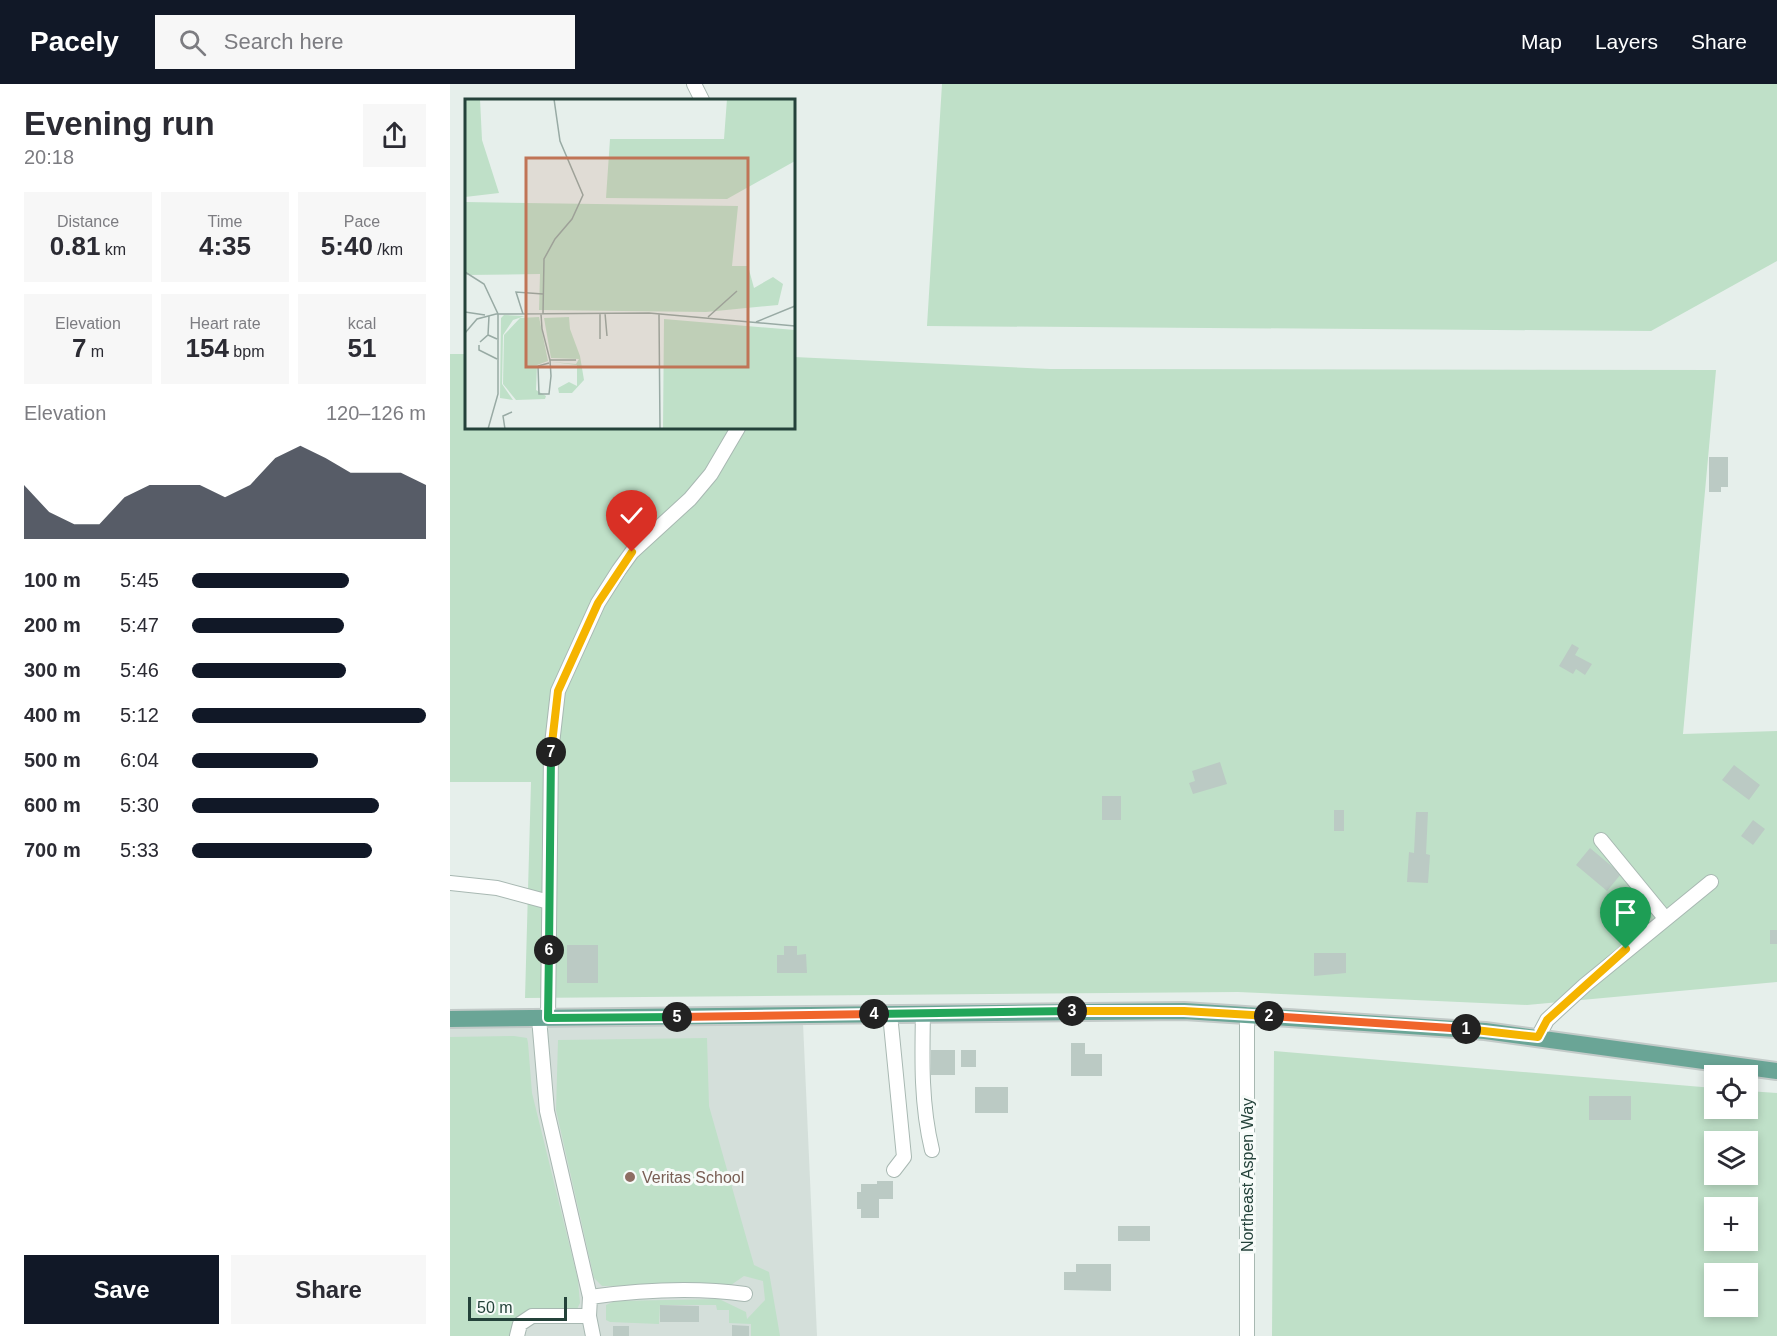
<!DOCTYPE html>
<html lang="en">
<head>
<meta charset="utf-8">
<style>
  :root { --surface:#fff; --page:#f7f7f7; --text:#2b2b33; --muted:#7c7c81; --accent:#111827 }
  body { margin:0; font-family:Arial,sans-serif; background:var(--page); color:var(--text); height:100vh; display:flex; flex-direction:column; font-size:22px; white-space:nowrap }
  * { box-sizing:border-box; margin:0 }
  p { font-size:20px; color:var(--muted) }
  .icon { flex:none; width:33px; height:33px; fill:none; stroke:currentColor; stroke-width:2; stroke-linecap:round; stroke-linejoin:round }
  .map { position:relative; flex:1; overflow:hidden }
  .side { display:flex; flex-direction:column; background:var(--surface); width:450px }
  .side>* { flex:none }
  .fabs { position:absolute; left:1254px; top:981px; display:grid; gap:12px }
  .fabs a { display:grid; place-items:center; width:54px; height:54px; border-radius:0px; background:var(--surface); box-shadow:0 3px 9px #0003; font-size:30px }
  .scale { position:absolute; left:18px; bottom:15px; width:99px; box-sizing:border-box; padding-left:6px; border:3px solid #24423a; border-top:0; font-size:16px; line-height:21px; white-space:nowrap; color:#24423a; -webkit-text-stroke:4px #f7fbf9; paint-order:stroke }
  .pin { position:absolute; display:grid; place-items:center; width:51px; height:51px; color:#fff; margin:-62px -26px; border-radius:50% 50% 50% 0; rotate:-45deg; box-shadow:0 0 6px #0007 }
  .pin .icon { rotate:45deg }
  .km { position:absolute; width:30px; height:30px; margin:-15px; border-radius:50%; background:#222; color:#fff; font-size:16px; line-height:30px; text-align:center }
  .round { display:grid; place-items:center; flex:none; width:63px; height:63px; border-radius:0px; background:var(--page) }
  .head { display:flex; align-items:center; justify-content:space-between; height:102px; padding:0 24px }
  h1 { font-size:33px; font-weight:600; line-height:45px }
  .stats { display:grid; grid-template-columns:repeat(3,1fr); gap:9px; height:102px; padding:6px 24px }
  .stats div { display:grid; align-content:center; border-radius:0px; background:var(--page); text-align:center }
  .stats b { font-size:26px; font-weight:600 }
  .stats small { font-size:16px; font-weight:400 }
  .stats p { font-size:16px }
  .chart { height:168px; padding:12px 24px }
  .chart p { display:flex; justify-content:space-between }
  .chart svg { width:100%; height:108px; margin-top:6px; fill:var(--accent); opacity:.7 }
  .cta { display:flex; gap:12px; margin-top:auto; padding:12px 24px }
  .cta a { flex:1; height:69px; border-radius:0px; background:var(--accent); color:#fff; font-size:24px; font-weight:600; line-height:69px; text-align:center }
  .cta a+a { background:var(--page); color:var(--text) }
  ul { padding:0 24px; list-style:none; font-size:20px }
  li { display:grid; grid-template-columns:96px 72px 1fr; align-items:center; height:45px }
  li i { height:15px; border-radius:8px; background:var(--accent) }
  header { display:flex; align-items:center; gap:36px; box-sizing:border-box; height:84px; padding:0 30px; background:var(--accent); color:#fff }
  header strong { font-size:28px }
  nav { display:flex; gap:33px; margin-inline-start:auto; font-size:21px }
  .search { width:420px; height:54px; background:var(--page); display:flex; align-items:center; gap:15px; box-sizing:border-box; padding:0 21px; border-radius:0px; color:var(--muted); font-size:22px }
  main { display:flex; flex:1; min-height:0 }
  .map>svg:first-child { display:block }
</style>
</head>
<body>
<header>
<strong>Pacely</strong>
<div class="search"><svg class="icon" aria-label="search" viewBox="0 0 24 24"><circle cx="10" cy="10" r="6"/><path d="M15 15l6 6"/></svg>Search here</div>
<nav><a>Map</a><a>Layers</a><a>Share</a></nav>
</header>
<main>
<section class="side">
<div class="head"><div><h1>Evening run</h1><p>20:18</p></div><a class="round"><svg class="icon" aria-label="share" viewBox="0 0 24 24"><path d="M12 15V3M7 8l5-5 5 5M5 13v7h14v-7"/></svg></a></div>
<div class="stats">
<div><p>Distance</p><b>0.81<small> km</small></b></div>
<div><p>Time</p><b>4:35</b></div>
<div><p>Pace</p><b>5:40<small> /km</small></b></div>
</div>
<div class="stats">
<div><p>Elevation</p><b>7<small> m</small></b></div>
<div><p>Heart rate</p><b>154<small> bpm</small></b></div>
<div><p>kcal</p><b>51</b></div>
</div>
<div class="chart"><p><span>Elevation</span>120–126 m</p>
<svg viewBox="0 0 160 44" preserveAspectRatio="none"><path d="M0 44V22L10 33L20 38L30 38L40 27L50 22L60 22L70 22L80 27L90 22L100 11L110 6L120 11L130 17L140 17L150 17L160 22V44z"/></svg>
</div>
<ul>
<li><b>100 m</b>5:45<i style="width:67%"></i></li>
<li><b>200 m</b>5:47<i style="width:65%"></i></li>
<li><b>300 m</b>5:46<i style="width:66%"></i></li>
<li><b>400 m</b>5:12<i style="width:100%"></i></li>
<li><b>500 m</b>6:04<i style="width:54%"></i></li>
<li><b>600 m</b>5:30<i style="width:80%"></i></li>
<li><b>700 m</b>5:33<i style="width:77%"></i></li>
</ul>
<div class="cta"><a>Save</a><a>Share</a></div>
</section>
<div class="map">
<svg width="1327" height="1252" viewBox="0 0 1327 1252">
  <rect width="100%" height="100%" fill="#e6efeb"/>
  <!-- built -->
  <path fill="#d4dfda" d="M353 939 367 1252H0V941Z"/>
  <!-- green -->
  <path fill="#bfe0c8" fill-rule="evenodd" d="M492 0H1327V177L1201 247 477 242Z
    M0 270H16V344H344V273L600 285 1266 286 1233 650 1327 647V898L1077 921 788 908 75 914 81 698H0Z
    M64 952 77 954 78 959 82 1009 128 1196 130 1219 127 1225H93L63 1242 60 1252H0V953Z
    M257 954 259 1022 304 1181 319 1188 330 1252H301V1240L279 1239V1226H267L266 1221H210L209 1240 160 1238 156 1236V1221L165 1217 269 1215 296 1228 297 1235 315 1216 313 1197 294 1192 281 1201 152 1202 144 1194 106 1026 108 956Z
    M824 967 1264 1004V1024H1298V1007L1327 1009V1252H822ZM1264 1058H1298V1090H1264ZM1264 1124H1298V1156H1264ZM1264 1190H1298V1222H1264Z"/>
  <!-- building -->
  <path fill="#bbcac4" d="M1259 373H1278V403H1271V408H1259Z
    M1122 560 1129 564 1125 571 1142 580 1135 591 1126 585 1123 590 1109 582Z
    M770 678 777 700 743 710 739 699 745 697 742 687Z
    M1284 681 1310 701 1299 716 1272 696Z
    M652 712H671V736H652Z
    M884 726H894V747H884Z
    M966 728H978L976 770 980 771 978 799 957 798 959 768 964 769Z
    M1303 736 1315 745 1303 761 1291 752Z
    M1140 764 1171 790 1157 807 1126 781Z
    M1320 846H1327V860H1320Z
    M117 861H148V899H117Z
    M334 862H347V871L356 870 357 889H327V871H334Z
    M864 869H896V889L864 892Z
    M621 959H635V970H652V992H621Z
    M481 966H505V991H481Z
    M511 966H526V983H511Z
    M525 1003H558V1029H525Z
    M1139 1012H1181V1036H1139Z
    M427 1097H443V1115H429V1134H411V1125H407V1108H411V1100H427Z
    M668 1142H700V1157H668Z
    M626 1180H661V1207L614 1206V1188H626Z
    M210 1221 249 1222V1238H210Z
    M282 1241 299 1242V1252H282Z
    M163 1242H179V1252H163Z"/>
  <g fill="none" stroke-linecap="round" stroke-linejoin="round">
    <!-- minor casing -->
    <g stroke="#a8b8b2" stroke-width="16">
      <path id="minor" d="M244 0 252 16
        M1151 756 1215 834
        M0 799 47 804 99 818
        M473 929C472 976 471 1021 482 1066
        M440 930 454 1073 444 1086
        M797 930V1252
        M89 934 97 1027 140 1213 139 1232 143 1252
        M98 934 101 669 108 607 148 519 169 486 182 468 240 415 261 390 288 344
        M1088 953 1097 936 1135 901 1261 798
        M140 1213C191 1206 244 1203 295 1210
        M67 1252 70 1240 82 1232H139"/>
    </g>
    <!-- major casing -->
    <g stroke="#c2cac8" stroke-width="20">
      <path id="major" d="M0 935 734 927 1035 947 1327 987"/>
    </g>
    <!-- minor -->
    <use href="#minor" stroke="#fff" stroke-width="14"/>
    <!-- major -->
    <use href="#major" stroke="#6aa596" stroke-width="16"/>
  </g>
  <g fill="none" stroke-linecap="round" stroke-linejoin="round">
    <!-- split-1 casing -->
    <g stroke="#fff" stroke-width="12">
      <path id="split-1" d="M1016 945 1088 953 1097 936 1176 865"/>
    </g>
    <!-- split-2 casing -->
    <g stroke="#fff" stroke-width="12">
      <path id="split-2" d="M819 932 1016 945"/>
    </g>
    <!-- split-3 casing -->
    <g stroke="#fff" stroke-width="12">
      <path id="split-3" d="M622 927H734L819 932"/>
    </g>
    <!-- split-4 casing -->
    <g stroke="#fff" stroke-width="12">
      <path id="split-4" d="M424 930 622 927"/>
    </g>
    <!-- split-5 casing -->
    <g stroke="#fff" stroke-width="12">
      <path id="split-5" d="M227 933 424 930"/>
    </g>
    <!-- split-6 casing -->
    <g stroke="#fff" stroke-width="12">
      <path id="split-6" d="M99 866 98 934 227 933"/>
    </g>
    <!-- split-7 casing -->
    <g stroke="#fff" stroke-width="12">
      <path id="split-7" d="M99 866 101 668"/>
    </g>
    <!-- split-8 casing -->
    <g stroke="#fff" stroke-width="12">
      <path id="split-8" d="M101 668 108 607 148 519 182 468"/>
    </g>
    <!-- split-1 -->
    <use href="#split-1" stroke="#f5b400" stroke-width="8"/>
    <!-- split-2 -->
    <use href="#split-2" stroke="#f0652b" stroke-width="8"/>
    <!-- split-3 -->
    <use href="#split-3" stroke="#f5b400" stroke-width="8"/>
    <!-- split-4 -->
    <use href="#split-4" stroke="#22a559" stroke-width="8"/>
    <!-- split-5 -->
    <use href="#split-5" stroke="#f0652b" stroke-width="8"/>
    <!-- split-6 -->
    <use href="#split-6" stroke="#22a559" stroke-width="8"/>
    <!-- split-7 -->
    <use href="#split-7" stroke="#22a559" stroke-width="8"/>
    <!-- split-8 -->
    <use href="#split-8" stroke="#f5b400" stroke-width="8"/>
  </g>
  <!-- markers -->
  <circle fill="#8d6e63" stroke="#f7fbf9" stroke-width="2" cx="180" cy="1093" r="6"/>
  <g text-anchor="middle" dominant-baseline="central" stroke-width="6" stroke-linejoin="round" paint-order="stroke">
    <!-- street labels -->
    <g font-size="16" fill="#24423a" stroke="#f7fbf9">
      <text transform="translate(797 1091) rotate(-90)">Northeast Aspen Way</text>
    </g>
    <!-- education labels -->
    <g font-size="16" fill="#785e54" stroke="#f7fbf9" text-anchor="start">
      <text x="192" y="1093">Veritas School</text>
    </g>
  </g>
  <!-- overview -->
  <g transform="translate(15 15)">
    <rect width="330" height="330" fill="#e6efeb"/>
    <path d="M0 0H15L17 41 34 94 0 98ZM262 0H330V62L262 100 141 99 145 40H259ZM0 103 273 107 267 167H283L289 189 308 178 318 185 313 206 241 213 74 211 75 175 0 176ZM39 216 60 217 48 221 38 236 37 285 48 301 35 299 36 219ZM74 218 83 262 72 266 71 291 81 297 80 300 51 301 38 285 39 236 55 219ZM104 218 105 230 115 257 119 281 107 294H94L93 289 104 283 112 287V266L87 263 111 265 114 260 86 259 79 219ZM199 220 330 231V330H198Z" fill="#bfe0c8"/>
    <path fill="none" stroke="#98aaa4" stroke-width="1.5" d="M0 173 19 185 33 215V295L23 330M0 213 20 216M135 214V240M140 214 142 237M58 215 51 193 78 195M76 215 77 230 85 261 86 277 84 295H74L73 267 84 264M78 215 79 160 90 140 107 120 118 96 95 42 89 0M194 215 195 330M243 218 272 192M291 223 330 207M0 234 12 220 31 215 184 214 330 227M23 236 24 217M15 243 23 236 32 240M14 246V251L32 260M85 261H111M40 330 38 317 47 313"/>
    <path fill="#c07456" fill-opacity="0.15" stroke="#c07456" stroke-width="3" d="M61 59H283V268H61Z"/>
    <rect width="330" height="330" fill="none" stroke="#24423a" stroke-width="3"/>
  </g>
</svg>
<div class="fabs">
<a><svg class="icon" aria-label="locate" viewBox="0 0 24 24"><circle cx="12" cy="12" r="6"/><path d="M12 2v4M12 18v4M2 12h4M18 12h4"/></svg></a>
<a><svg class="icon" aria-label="layers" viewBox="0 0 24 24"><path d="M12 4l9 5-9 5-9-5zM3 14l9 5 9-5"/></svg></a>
<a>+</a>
<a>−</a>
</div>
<div class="scale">50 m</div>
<div class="pin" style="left:1176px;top:865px;background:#1e9e55"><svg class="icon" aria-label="arrive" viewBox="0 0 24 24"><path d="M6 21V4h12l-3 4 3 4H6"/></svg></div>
<div class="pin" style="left:182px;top:468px;background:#d93025"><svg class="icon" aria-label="check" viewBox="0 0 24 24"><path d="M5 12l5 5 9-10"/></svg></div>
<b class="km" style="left:1016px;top:945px">1</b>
<b class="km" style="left:819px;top:932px">2</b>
<b class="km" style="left:622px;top:927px">3</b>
<b class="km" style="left:424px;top:930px">4</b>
<b class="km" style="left:227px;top:933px">5</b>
<b class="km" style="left:99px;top:866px">6</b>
<b class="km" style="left:101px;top:668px">7</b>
</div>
</main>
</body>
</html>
